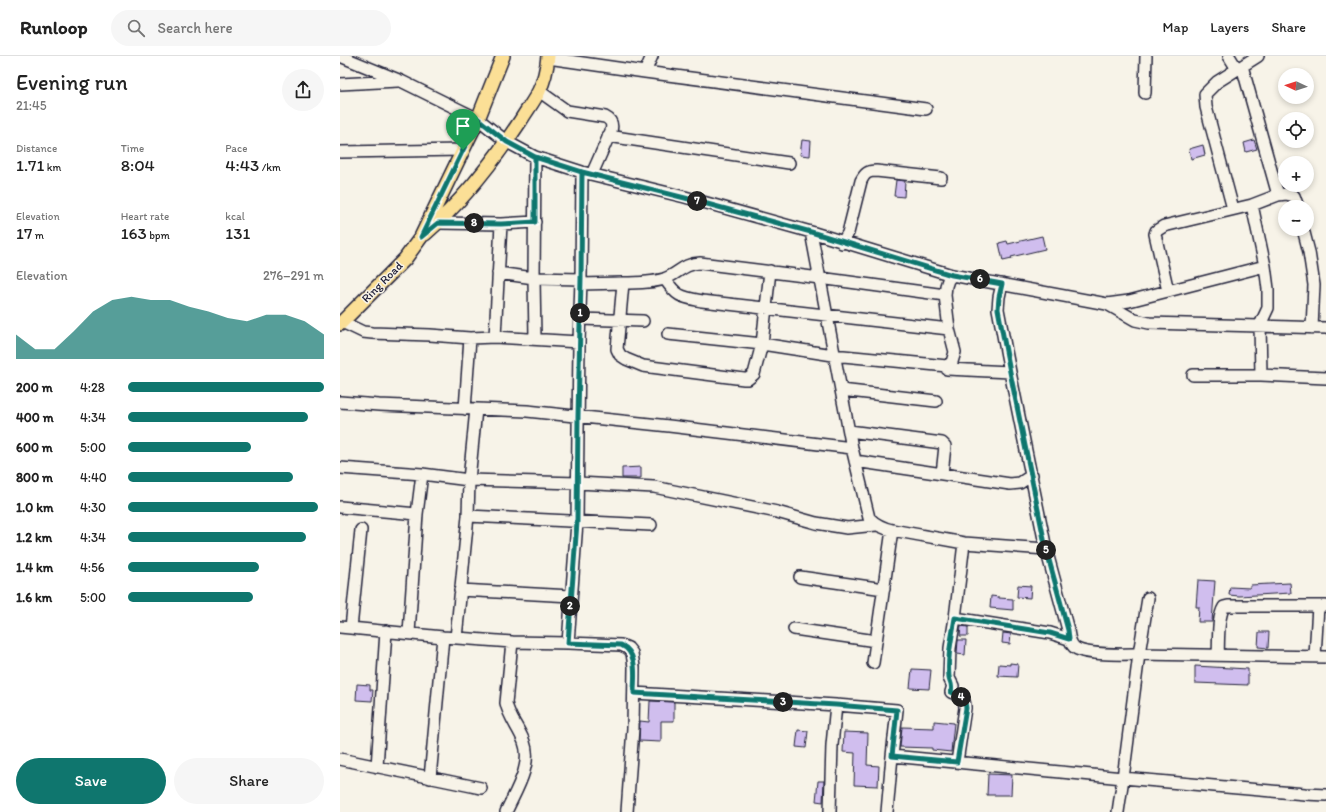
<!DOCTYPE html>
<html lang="en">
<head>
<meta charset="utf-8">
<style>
  :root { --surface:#fff; --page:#f6f6f6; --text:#222; --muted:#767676; --line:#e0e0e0; --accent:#0f766e }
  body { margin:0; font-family:Itim,sans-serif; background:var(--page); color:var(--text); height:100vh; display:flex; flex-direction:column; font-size:15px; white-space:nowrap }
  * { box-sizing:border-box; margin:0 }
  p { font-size:13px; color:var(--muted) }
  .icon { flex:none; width:22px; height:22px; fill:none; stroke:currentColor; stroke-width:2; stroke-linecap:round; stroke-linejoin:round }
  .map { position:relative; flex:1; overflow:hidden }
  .drawer { display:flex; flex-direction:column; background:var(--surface); width:340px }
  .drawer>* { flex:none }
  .needle { width:26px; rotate:274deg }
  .controls { position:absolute; left:938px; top:12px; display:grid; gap:8px }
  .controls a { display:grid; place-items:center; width:36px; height:36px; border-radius:50%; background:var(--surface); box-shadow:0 2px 6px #0003; font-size:20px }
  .pin { position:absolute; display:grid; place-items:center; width:34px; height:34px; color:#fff; margin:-41px -17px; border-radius:50% 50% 50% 0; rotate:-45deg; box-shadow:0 0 4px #0007 }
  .pin .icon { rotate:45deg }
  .km { position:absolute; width:20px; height:20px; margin:-10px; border-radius:50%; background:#222; color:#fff; font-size:11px; line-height:20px; text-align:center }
  .round { display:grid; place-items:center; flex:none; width:42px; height:42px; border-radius:21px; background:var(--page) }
  .summary { display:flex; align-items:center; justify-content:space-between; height:68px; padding:0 16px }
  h1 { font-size:22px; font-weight:600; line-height:30px }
  .stats { display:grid; grid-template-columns:repeat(3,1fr); gap:6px; height:68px; padding:4px 16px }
  .stats div { display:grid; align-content:center }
  .stats b { font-size:17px; font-weight:600 }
  .stats small { font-size:11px; font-weight:400 }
  .stats p { font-size:11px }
  .chart { height:112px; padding:8px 16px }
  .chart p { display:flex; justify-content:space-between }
  .chart svg { width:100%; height:72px; margin-top:4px; fill:var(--accent); opacity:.7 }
  .cta { display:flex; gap:8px; margin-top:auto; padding:8px 16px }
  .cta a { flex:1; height:46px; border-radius:24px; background:var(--accent); color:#fff; font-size:16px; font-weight:600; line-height:46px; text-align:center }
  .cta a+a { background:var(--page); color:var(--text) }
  ul { padding:0 16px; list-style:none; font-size:13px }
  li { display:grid; grid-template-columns:64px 48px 1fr; align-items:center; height:30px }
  li i { height:10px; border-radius:5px; background:var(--accent) }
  header { display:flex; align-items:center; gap:24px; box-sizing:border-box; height:56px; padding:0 20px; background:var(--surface); border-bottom:1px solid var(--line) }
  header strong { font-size:19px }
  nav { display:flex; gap:22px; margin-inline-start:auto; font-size:14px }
  .search { width:280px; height:36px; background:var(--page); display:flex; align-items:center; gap:10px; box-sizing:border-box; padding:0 14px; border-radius:22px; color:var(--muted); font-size:15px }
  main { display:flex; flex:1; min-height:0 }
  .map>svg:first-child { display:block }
</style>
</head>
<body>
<header>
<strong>Runloop</strong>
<div class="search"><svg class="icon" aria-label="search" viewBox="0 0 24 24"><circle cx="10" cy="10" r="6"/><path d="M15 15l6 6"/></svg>Search here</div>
<nav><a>Map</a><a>Layers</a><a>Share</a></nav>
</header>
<main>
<section class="drawer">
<div class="summary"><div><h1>Evening run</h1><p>21:45</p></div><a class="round"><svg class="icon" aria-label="share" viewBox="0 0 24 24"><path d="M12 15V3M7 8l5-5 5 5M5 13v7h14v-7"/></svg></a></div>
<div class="stats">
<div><p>Distance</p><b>1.71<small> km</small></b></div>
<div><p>Time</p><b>8:04</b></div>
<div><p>Pace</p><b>4:43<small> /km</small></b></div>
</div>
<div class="stats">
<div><p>Elevation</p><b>17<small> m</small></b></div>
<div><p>Heart rate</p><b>163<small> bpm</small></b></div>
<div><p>kcal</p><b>131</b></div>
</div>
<div class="chart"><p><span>Elevation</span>276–291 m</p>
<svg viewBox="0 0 160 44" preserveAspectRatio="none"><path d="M0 44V29L10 38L20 38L30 27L40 15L50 8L60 6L70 8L80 8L90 12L100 15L110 19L120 21L130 17L140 17L150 21L160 29V44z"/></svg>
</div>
<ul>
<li><b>200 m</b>4:28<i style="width:100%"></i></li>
<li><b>400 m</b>4:34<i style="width:92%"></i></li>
<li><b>600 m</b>5:00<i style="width:63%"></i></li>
<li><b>800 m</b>4:40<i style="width:84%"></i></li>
<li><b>1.0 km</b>4:30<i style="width:97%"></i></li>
<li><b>1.2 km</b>4:34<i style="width:91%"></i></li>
<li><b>1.4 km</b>4:56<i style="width:67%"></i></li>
<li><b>1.6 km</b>5:00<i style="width:64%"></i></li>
</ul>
<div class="cta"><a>Save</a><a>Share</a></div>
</section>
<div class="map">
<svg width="986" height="756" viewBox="0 0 986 756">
  <rect width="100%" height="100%" fill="#f7f3e8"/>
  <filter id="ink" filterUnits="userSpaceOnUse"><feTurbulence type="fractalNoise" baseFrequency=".025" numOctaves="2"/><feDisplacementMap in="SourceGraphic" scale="8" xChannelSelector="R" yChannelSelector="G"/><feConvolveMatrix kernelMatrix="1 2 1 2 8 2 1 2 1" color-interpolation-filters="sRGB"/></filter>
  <g filter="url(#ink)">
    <!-- building -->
    <path fill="#d0beee" stroke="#22223b" d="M462 84 471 85 470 100 460 99Z
      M914 84 917 93 906 96 904 87Z
      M863 89 865 99 851 103 849 93Z
      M556 124 565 125 564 141 554 140Z
      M702 180 705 193 671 201 672 203 663 205 659 187 667 185 668 188Z
      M301 411V422H282V412Z
      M858 524 875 525 872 566H858L859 551H856Z
      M950 527 951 537 899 540 889 539 890 531 910 532V529Z
      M678 529 691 530 690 542 677 541Z
      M651 540 659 541V542L673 543V554L650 552Z
      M621 570 628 571V580H620Z
      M919 576H929L928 592 918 591Z
      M663 577 671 578 670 588 662 587Z
      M618 584H626L625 599 617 598Z
      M670 607 678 608 677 621 658 620 659 608 670 609Z
      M855 610 908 613V629L855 627Z
      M572 613 591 614 589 633 570 632Z
      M17 628 30 629V634H33L32 645 16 644Z
      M310 645 334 646V665H321V686L299 685 300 665 309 666Z
      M594 665 614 667 611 696 592 694V692L560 691 562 671 594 672Z
      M458 674 468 675 466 692 456 691Z
      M504 676 528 677 527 709 539 710 538 730 514 729 515 697 503 696Z
      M648 718 672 719 671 739H647Z
      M478 725H484L483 746 476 745Z"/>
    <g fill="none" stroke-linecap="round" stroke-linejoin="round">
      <!-- minor casing -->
      <g stroke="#22223b" stroke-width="14">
        <path id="minor" d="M0 0 61 25 138 63 167 86 195 101 242 116 345 141 471 176 612 219 767 248 789 245 828 235 815 178 816 175 824 170 912 149 938 139 946 138 954 140 958 151
          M889 0 897 13
          M208 2 305 16 312 0
          M902 10 938 139
          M305 16 586 53
          M0 28 58 25
          M199 35 227 55 265 61C271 64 273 68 271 75L252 118
          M805 37 806 0
          M268 80 449 107
          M0 96 123 94
          M912 149 925 210 928 233V252L920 269 921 319
          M893 153 866 51 865 38 877 26 918 0
          M98 167 161 168 195 166
          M963 173 969 196 974 229 972 272
          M471 176 512 392 529 462C536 469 542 472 552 474L624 487 706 493
          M502 187 508 177 521 125C525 117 528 115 536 115L601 122
          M158 217 194 222 241 223
          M325 223C337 241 341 241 362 245L609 273
          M283 227C296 227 311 227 324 223 339 218 342 208 360 207L480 222 605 239
          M241 228 283 227 277 293 280 299 286 303 303 310 404 323H408L414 318 422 288 430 215
          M828 235 925 210
          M767 248 795 264 809 267 986 272
          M240 263 303 265
          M2 266 23 276 32 277 90 279 130 282 155 281 239 286 241 223 242 116
          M328 278 422 288 493 299 607 310 612 306 615 296 609 273 605 239 606 230 608 224 612 219
          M155 281 161 168
          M195 283 194 222 195 101
          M607 313 670 316
          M853 319H921L986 322
          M501 334 596 345
          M0 346 39 349 187 355 329 370 512 392
          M125 353 130 282
          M509 375 602 387 605 390 602 418
          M515 405 670 428 680 427 692 419
          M0 412 82 418 129 424 238 427 314 431 437 456 476 467 507 472 536 469
          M0 451 77 458
          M128 460 311 469
          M460 521 544 533
          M120 534 231 540
          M808 542 799 598 986 601
          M615 562 710 577 729 583
          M0 571 103 581 172 586 228 587 237 466 239 286
          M11 572 21 474
          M454 573 536 585
          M69 577 77 458 82 418
          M116 582 128 460 129 424 136 353
          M228 587 281 589 288 592 292 597 294 611 293 672 287 756
          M878 599C879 586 877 562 884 551L888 550H986
          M975 600 978 550
          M533 607 552 474
          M294 637 496 649 557 654 552 700 783 722 799 598C785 598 744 600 734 591 729 586 729 580 728 574L706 493 670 316 658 253 659 241 662 228
          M0 703 141 732
          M617 706 625 652C625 641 620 640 611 636L613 630 609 622 610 592 615 562 624 487
          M37 711 46 575
          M90 722 103 581
          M166 756C175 736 193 709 184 686 179 672 169 662 166 647L172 586
          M490 756 492 689 496 649
          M547 756 552 700
          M778 756 783 722 965 738 986 739"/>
      </g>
      <!-- major casing -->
      <g stroke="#22223b" stroke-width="16">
        <path id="major" d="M85 178C123 145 154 105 181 64 187 54 194 45 199 35 204 25 207 11 208 0
          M0 268 65 203 81 181 138 63 163 0"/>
      </g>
      <!-- minor -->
      <use href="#minor" stroke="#f7f3e8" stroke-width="11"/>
      <!-- major -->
      <use href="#major" stroke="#fbdf96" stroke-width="13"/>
    </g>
  </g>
  <g fill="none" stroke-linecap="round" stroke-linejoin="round" filter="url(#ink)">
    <!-- route casing -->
    <g stroke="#fff" stroke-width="8">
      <path id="route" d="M123 94 138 63 167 86 195 101 242 116 241 223 238 360 237 466 228 587 281 589C299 597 294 621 294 637L496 649 557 654 552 700 617 706 626 652C625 641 620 640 611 636 613 628 610 627 609 621 607 601 612 581 615 562L710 577 729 583 728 574 706 493 670 316 658 253 659 241 662 228 612 219 471 176 345 142 242 116 195 101V166L161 168 98 167 81 181 123 94"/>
    </g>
    <!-- route -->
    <use href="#route" stroke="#0f766e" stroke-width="5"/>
  </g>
  <g text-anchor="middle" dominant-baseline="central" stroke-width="3" stroke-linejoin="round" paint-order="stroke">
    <!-- street labels -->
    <g font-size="12" fill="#22223b" stroke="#f7f3e8">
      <text transform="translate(42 226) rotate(-45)">Ring Road</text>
    </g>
  </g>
</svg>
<div class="controls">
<a><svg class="needle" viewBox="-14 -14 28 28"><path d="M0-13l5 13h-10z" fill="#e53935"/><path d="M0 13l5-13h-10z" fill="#767676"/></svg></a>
<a><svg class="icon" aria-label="locate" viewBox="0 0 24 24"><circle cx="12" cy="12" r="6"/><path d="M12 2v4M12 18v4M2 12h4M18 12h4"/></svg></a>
<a>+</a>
<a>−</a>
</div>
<div class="pin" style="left:123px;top:94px;background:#1e9e55"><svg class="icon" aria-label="arrive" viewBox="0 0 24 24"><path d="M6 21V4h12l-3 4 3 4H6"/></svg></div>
<b class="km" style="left:240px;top:257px">1</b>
<b class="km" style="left:230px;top:550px">2</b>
<b class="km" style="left:443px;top:646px">3</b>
<b class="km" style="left:621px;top:641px">4</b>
<b class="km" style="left:706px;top:494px">5</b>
<b class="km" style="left:640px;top:223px">6</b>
<b class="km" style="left:357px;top:145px">7</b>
<b class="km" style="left:134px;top:167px">8</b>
</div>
</main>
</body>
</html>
